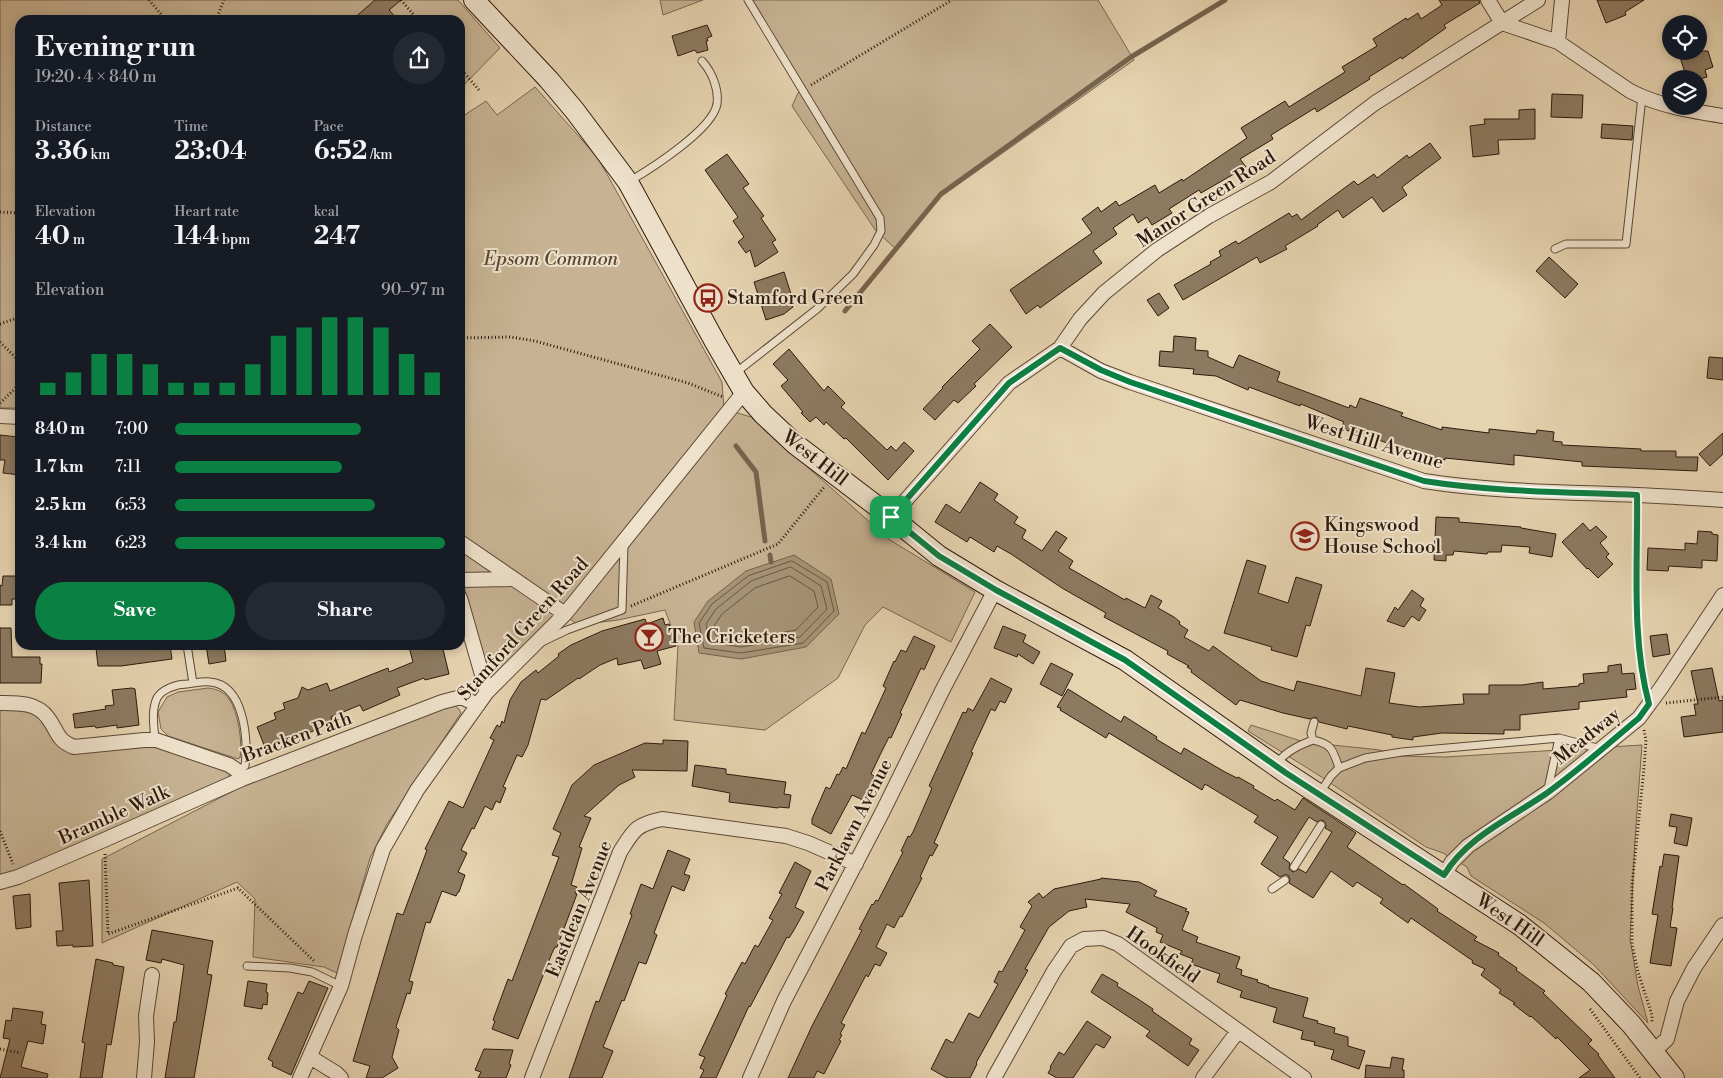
<!DOCTYPE html>
<html lang="en">
<head>
<meta charset="utf-8">
<style>
  :root { --surface:#171b24; --page:#242831; --text:#f1f3f6; --muted:#9ea1a6; --accent:#0b8043 }
  body { margin:0; font-family:"Libre Bodoni",serif; background:var(--page); color:var(--text); height:100vh; display:flex; flex-direction:column; font-size:19px; white-space:nowrap }
  * { box-sizing:border-box; margin:0 }
  p { font-size:16px; color:var(--muted) }
  .icon { flex:none; width:28px; height:28px; fill:none; stroke:currentColor; stroke-width:2; stroke-linecap:round; stroke-linejoin:round }
  .map { position:relative; flex:1; overflow:hidden }
  .sheet { position:absolute; left:15px; top:15px; width:450px; height:635px; display:flex; flex-direction:column; background:var(--surface); border-radius:15px; box-shadow:0 2px 8px #0003 }
  .sheet>* { flex:none }
  .fabs { position:absolute; left:1662px; top:15px; display:grid; gap:10px }
  .fabs a { display:grid; place-items:center; width:45px; height:45px; border-radius:50%; background:var(--surface); box-shadow:0 2px 8px #0003; font-size:25px }
  .pin { position:absolute; display:grid; place-items:center; width:42px; height:42px; color:#fff; margin:-21px; border-radius:10px; box-shadow:0 2px 8px #0006 }
  .round { display:grid; place-items:center; flex:none; width:52px; height:52px; border-radius:26px; background:var(--page) }
  .headline { display:flex; align-items:center; justify-content:space-between; height:85px; padding:0 20px }
  h1 { font-size:28px; font-weight:700; line-height:38px }
  .stats { display:grid; grid-template-columns:repeat(3,1fr); gap:8px; height:85px; padding:5px 20px }
  .stats div { display:grid; align-content:center }
  .stats b { font-size:25px; font-weight:700 }
  .stats small { font-size:14px; font-weight:400 }
  .stats p { font-size:14px }
  .chart { height:140px; padding:10px 20px }
  .chart p { display:flex; justify-content:space-between }
  .chart svg { width:100%; height:90px; margin-top:5px; stroke:var(--accent); stroke-width:6 }
  .button { display:flex; gap:10px; margin-top:auto; padding:10px 20px }
  .button a { flex:1; height:58px; border-radius:30px; background:var(--accent); color:#fff; font-size:20px; font-weight:700; line-height:58px; text-align:center }
  .button a+a { background:var(--page); color:var(--text) }
  ul { padding:0 20px; list-style:none; font-size:16px }
  li { display:grid; grid-template-columns:80px 60px 1fr; align-items:center; height:38px }
  li i { height:12px; border-radius:6px; background:var(--accent) }
  .map>svg:first-child { display:block }
</style>
</head>
<body>
<div class="map">
<svg width="1723" height="1078" viewBox="0 0 1723 1078">
  <rect width="100%" height="100%" fill="#e6d3b0"/>
  <filter id="stains"><feTurbulence type="fractalNoise" baseFrequency=".004" numOctaves="4"/><feColorMatrix values="0 0 0 0 .2 0 0 0 0 .09 0 0 0 0 .02 0 0 0 .5 -.17"/></filter>
  <radialGradient id="worn" r=".72"><stop offset=".6" stop-color="#630" stop-opacity="0"/><stop offset="1" stop-color="#630" stop-opacity=".3"/></radialGradient>
  <!-- green -->
  <path fill="#c7b394" stroke="#7a6650" d="M0 0H458L500 48 460 89V20H20V408H0Z
    M660 0H703L663 15Z
    M745 0H1098L1134 60 939 198 897 250 876 231 792 106 799 91Z
    M535 87 598 158 722 382 724 409 751 417 890 540 975 592 951 642 883 607 865 625 838 678 765 730 674 720 678 645 665 610 618 620 578 625 561 612 490 683 460 572V118L486 101 497 115Z
    M208 688C217 689 224 692 229 699 238 711 243 744 240 758L238 759 168 736 161 729 158 712 167 697 178 692Z
    M455 706 459 709 461 713 387 824 370 858 337 973 324 967 253 957 255 899 237 882 102 943V859L243 786 447 707Z
    M0 710C10 710 22 709 31 713 52 721 47 745 72 753L147 747 163 748 227 769 230 774 227 779 62 855 0 876Z
    M1251 725 1304 742 1380 750 1398 756 1445 757 1642 745 1635 839 1630 939 1638 986 1648 1023 1594 965 1544 923 1471 876 1467 867 1443 853 1426 847 1320 776 1248 731Z"/>
  <!-- water -->
  <path fill="#a79478" stroke="#76634d" d="M794 555 831 579 839 614 806 647 741 659 699 653 694 622 708 601 746 571Z"/>
  <g fill="none" stroke-linecap="round" stroke-linejoin="round">
    <!-- shore -->
    <path stroke="#6a5642" stroke-width="1" d="M792 561 827 582 834 611 803 643 741 653 704 648 699 623 712 604 748 576Z
      M791 567 821 586 827 609 800 637 741 647 709 642 706 624 716 609 751 581Z
      M790 576 814 591 818 607 796 630 741 640 715 635 714 626 722 614 755 588Z"/>
    <!-- stream -->
    <path stroke="#76634d" stroke-width="5" d="M845 311 941 194 1131 57 1225 0
      M736 446 756 472 765 541
      M770 555 771 562"/>
  </g>
  <!-- building -->
  <path fill="#8d7a61" stroke="#2d190c" fill-rule="evenodd" d="M375 0H401L389 10 398 20H352Z
    M1439 0H1479L1480 3 1444 25 1446 28 1402 59 1401 57 1369 77 1370 79 1317 112 1315 108 1271 135 1273 139 1240 159 1246 167 1201 193 1199 190 1169 209 1172 213 1152 225 1147 217 1138 223 1133 214 1113 228 1117 234 1093 251 1102 263 1040 308 1038 305 1026 314 1010 290 1092 233 1082 219 1098 207 1101 212 1116 201 1119 206 1155 185 1159 193 1182 179 1183 181 1247 138 1241 128 1285 101 1289 107 1345 72 1342 67 1377 46 1373 39 1406 18 1407 20 1418 13 1421 19 1442 5Z
    M1597 0H1644L1625 12 1626 15 1606 23Z
    M707 25 712 36 707 38 708 41H706L708 50 697 53 695 50 678 56 672 36Z
    M1678 51H1708L1713 67 1705 70 1707 77 1700 79H1687Z
    M1552 94 1583 95 1582 118 1551 117Z
    M1535 109V139L1498 140 1499 154 1473 157 1470 126 1485 124 1484 119H1519V110Z
    M1602 124 1633 126 1632 140 1601 138Z
    M1430 143 1441 158 1402 187 1407 195 1383 212 1372 197 1343 218 1338 210 1317 225 1318 226 1285 246 1287 249 1260 263 1257 257 1183 300 1174 285 1211 264 1210 262 1221 256 1219 251 1236 241 1238 244 1289 213 1292 217 1297 214 1301 220 1354 181 1358 185 1374 174 1377 178 1407 155 1409 158Z
    M727 154 749 184 743 188 764 216 761 218 776 240 772 242 778 252 755 267 750 250 746 253 738 242 744 237 733 221 738 217 705 170Z
    M1549 257 1578 284 1565 298 1536 271Z
    M784 272 792 297 790 298 793 307 784 314 766 320 754 282Z
    M1159 293 1169 308 1158 316 1147 300Z
    M990 324 1012 347 974 384 976 386 958 403 954 400 935 420 923 409 943 388 942 387 980 349 972 341Z
    M1174 336 1196 338 1195 350 1208 351V357L1233 368 1239 355 1280 372 1277 381 1349 408 1350 405 1356 408 1360 398 1403 413 1401 416 1442 430V427L1489 433V429L1536 434 1537 430 1554 432 1553 441 1562 442V445L1641 449V451H1676V457H1698L1697 471 1582 466V462L1514 455V465L1445 458V460L1426 455 1396 445 1395 446 1368 436 1367 438 1341 428 1344 422 1301 404 1300 406 1249 387 1248 390 1216 376 1193 374 1194 369 1159 366 1160 351 1173 352Z
    M789 349 824 391 828 386 845 403 841 407 887 450 891 446 896 451 904 442 914 451 888 480 846 438 844 439 826 422 824 425 816 417 810 422 801 413 803 412 781 386 788 380 773 364Z
    M1709 357 1723 358V380L1707 378Z
    M1723 433V454L1710 466 1699 454Z
    M0 435 18 437 17 448H20V475L3 473 5 460H0Z
    M980 482 998 494 994 500 1018 517 1014 523 1026 530 1022 538 1042 551 1056 531 1067 538 1058 551 1073 561 1069 568 1125 600 1126 598 1145 608 1151 595 1162 601 1158 608 1174 617 1180 622 1179 624 1188 630 1184 637 1209 651 1213 646 1261 681 1294 691 1297 681 1361 696 1366 668 1395 673 1389 703 1419 707 1464 704 1463 694H1489V685H1522L1543 682V689L1579 686V684L1584 683 1583 674 1608 672V666L1621 664 1622 674 1634 673 1636 689 1626 690 1627 697 1579 702V709L1520 715V730H1504V734L1442 733 1413 737V740L1392 737V735L1348 726 1347 729 1319 722 1316 717 1310 719 1283 713 1240 700 1236 705 1191 672 1192 670 1187 667 1189 666 1167 654 1168 651 1104 617 1106 613 1062 588 1011 554 997 546 994 552 970 537 967 542 935 522 946 504 960 513Z
    M1436 517 1459 518V522L1521 527V528L1556 534 1552 557 1529 553 1530 547 1502 545 1501 552H1488L1487 554 1454 551 1453 555H1446V561L1434 560Z
    M1583 523 1590 531 1596 526 1607 537 1600 543 1609 554 1606 557 1613 564 1598 578 1588 568 1587 569 1562 542Z
    M1698 531 1712 532V534L1718 535 1717 561 1702 560V568L1669 566 1668 571 1647 570 1648 548 1685 550V543L1697 544Z
    M1247 560 1266 566 1258 593 1288 603 1296 577 1322 585 1310 626 1306 625 1297 657 1271 650 1272 647 1224 633Z
    M3 576H17V599H12V605H0V585L2 586Z
    M1412 590 1424 599 1420 606 1426 610 1419 621 1412 616 1404 627 1387 621 1395 607 1398 610Z
    M663 618 665 625 669 624 676 646 657 651 661 664 644 669 641 660 618 665 617 658 600 665 579 679 578 678 546 700 541 699 528 745 522 757 517 755 503 787 506 788 500 803 496 801 492 810 485 806 474 829 472 828 461 850 467 853 458 872 465 875 459 892H458L456 896 442 891 430 923 426 922 409 981 413 982 410 994 407 993 396 1027 399 1030 392 1057 398 1068 382 1078H366L370 1066 353 1061 397 913 403 915 417 877 427 850 425 849 449 801 463 808 494 740 490 738 497 725 500 727 502 721 504 723 510 700 521 682 536 670 538 673 559 656 558 654 571 645 602 631 645 619 647 624Z
    M1003 626 1026 635 1023 642 1040 652 1033 664 1018 654 1017 657 994 648Z
    M0 628H11L12 657H40V664H42L41 683H0Z
    M1667 634 1670 654 1653 657 1650 636Z
    M914 636 935 646 924 670 921 668 900 713 902 714 891 738 889 737 880 755 871 774 874 776 863 800 852 795 831 834 812 824V819L826 787 830 789 837 774 839 775 843 767 846 769 862 732 865 734 886 688 883 686 894 661 895 662 901 650 906 652Z
    M132 645H170L172 659 121 666H98L96 648Z
    M206 645H224L226 661 209 664Z
    M416 645H442L449 674 425 680 424 678 397 688 400 695 363 711 360 705 331 717 333 723 266 750 257 727 276 719 274 713 285 709 283 703 298 698 302 687 308 690 327 683 330 691 388 668 389 672 413 662 409 647Z
    M1051 663 1073 674 1062 696 1040 684Z
    M1712 668 1719 701 1723 700V732L1684 737 1681 717 1696 715 1694 704H1698L1691 671Z
    M991 678 1012 689 1005 703 1000 701 995 711 991 709 971 752 973 753 934 843 938 845 932 856 930 855 920 877 922 878 902 917 900 916 894 928 887 924 876 947 887 953 880 966 875 964 868 977 866 975 841 1023 845 1025 840 1034 842 1035 839 1040 841 1041 824 1074 817 1071 814 1078H788L812 1026 862 930 859 929 872 904 873 905 876 900 878 901 903 852 901 851 908 836 910 837 913 832 930 793 932 788 929 786 963 712 966 713 968 708 973 711Z
    M132 688 135 689 139 725 117 728V725L96 728 95 726 75 728 73 714 106 709 105 706 114 705 112 690Z
    M1068 689 1121 722 1124 716 1157 737 1156 739 1181 754 1184 748 1225 772 1237 778 1238 777 1254 786 1253 788 1275 801 1277 799 1295 810 1303 798 1356 833 1347 847 1403 885 1404 884 1438 909 1437 911 1477 937 1474 940 1499 953 1498 955 1517 968 1516 970 1545 991 1543 993 1592 1040 1588 1044 1599 1054 1598 1055 1615 1078H1579L1590 1070 1557 1037 1556 1039 1531 1016 1530 1017 1513 1004 1515 1003 1499 993 1501 990 1481 975 1485 969 1472 963 1473 961 1411 918 1408 923 1380 903 1383 899 1357 882 1353 887 1331 871 1313 898 1289 883 1290 879 1288 875H1284L1280 877 1261 864 1278 837 1254 822 1258 816 1205 784 1202 790 1109 733 1106 738 1060 710 1061 708 1057 707ZM1309 817 1317 822 1321 820 1324 821 1326 825 1325 828 1332 832 1306 873 1299 869 1293 872 1289 869 1290 863 1283 858Z
    M663 740 688 741 687 771 632 770 635 777 619 785 584 816 591 818 579 847 582 848 571 885 577 887 575 893 577 894 557 947H555L552 953 518 1039 492 1029 495 1021 493 1020 508 979 512 981 559 857 552 855 561 833 553 829 572 785 594 765 645 743 663 744Z
    M695 765 726 769V774L786 782 784 794 791 795 789 808 779 807 778 808 729 802 730 793 692 786Z
    M1671 814 1692 818 1687 846 1674 843 1677 827 1669 826Z
    M668 850 690 859 684 874 690 876 684 891 672 886 654 933 657 935 646 964 639 962 624 1001 622 1000 603 1047 613 1051 602 1078H569L596 1001 599 1002 632 915 630 914 641 884 653 889Z
    M1664 854 1679 856 1672 908H1673L1670 927 1677 928 1671 966 1650 963 1658 915 1652 914 1660 866 1662 867Z
    M795 862 811 871 795 907 804 912 794 930 789 938 787 937 750 1007 749 1006 716 1078H700L704 1070 700 1068 705 1057 699 1055 727 995 725 994 742 962 745 964 755 945 758 947 773 920 769 918 782 894 779 893Z
    M1101 878 1139 882 1157 891 1154 896 1187 909 1185 911 1189 912 1182 930 1198 937 1196 942 1240 957 1236 968 1242 970 1241 975 1258 980 1257 982 1269 986 1268 987 1308 998 1303 1017 1318 1021 1317 1023 1335 1028 1334 1033 1348 1037V1046L1365 1051 1359 1069 1331 1059 1334 1050 1314 1045 1315 1042 1301 1039 1303 1031 1273 1022 1277 1008 1240 997 1242 991 1217 982 1220 974 1191 964 1193 959 1180 954 1182 951 1160 942 1163 935 1156 932 1157 928 1126 912 1130 904 1085 899 1087 907 1069 911 1049 927 1025 969 1028 970 976 1063 977 1064 970 1078H947L931 1069 946 1039 953 1043 969 1013 979 1018 998 984 994 982 999 971 1002 972 1025 930 1020 927 1032 906 1028 902 1039 893 1043 898 1054 889 1101 879Z
    M89 880 93 946 73 947V945L57 946 56 931H63L59 883Z
    M30 894 31 927 16 929 13 896Z
    M152 930 213 941 207 974 212 975 194 1078H165L174 1022H176L184 965 162 959 161 963 146 960Z
    M96 959 113 963V965L124 967 111 1045 107 1044 102 1078H80L85 1043 82 1042Z
    M1102 974 1118 983 1117 986 1138 999 1153 1009 1152 1011 1192 1039 1189 1044 1199 1050 1188 1066 1146 1036 1150 1031 1091 992Z
    M248 981 267 984 266 992 268 993 267 1005 263 1004 262 1009 244 1006Z
    M309 981 328 988 291 1075 272 1066 273 1062 268 1059 298 992 303 994Z
    M13 1008 43 1012 41 1024 46 1025 43 1044 28 1041 21 1067 48 1074 47 1078H0L10 1039 3 1038 6 1020 11 1021Z
    M1087 1021 1111 1037 1104 1048 1096 1044 1073 1078H1057L1048 1073 1051 1068 1050 1067 1059 1052 1064 1055Z
    M484 1049 513 1050 509 1064 511 1065 506 1078H478L481 1072 475 1070Z
    M1392 1057 1404 1059 1402 1070H1404V1078H1365L1366 1065 1390 1068Z"/>
  <g fill="none" stroke-linecap="round" stroke-linejoin="round">
    <!-- lane casing -->
    <g stroke="#5b4835" stroke-width="9">
      <path id="lane" d="M630 181C652 168 713 129 717 104 719 89 712 72 702 61
        M1555 249 1566 244H1626L1642 97
        M734 374 817 309 853 274 874 245 881 231 880 218 748 0
        M542 642 567 630 622 610 624 544
        M187 645 193 683
        M155 740C154 727 151 711 157 698 162 689 177 684 187 684 195 683 203 681 210 682 245 685 248 740 245 766L238 771
        M1313 740C1332 744 1333 750 1339 768
        M1276 765C1284 752 1299 745 1313 740L1311 733 1314 722
        M1548 789 1559 738
        M1319 794 1331 776 1339 768 1365 758 1402 752 1559 738 1601 749
        M1294 867 1321 825
        M1272 889 1285 880
        M247 966 290 968 312 972 341 986"/>
    </g>
    <!-- street casing -->
    <g stroke="#5b4835" stroke-width="16">
      <path id="street" d="M1488 0 1502 23
        M1502 23 1558 42 1630 91C1659 106 1691 111 1723 116
        M1558 42 1562 0
        M1060 348 1101 371 1130 382 1424 481C1494 492 1565 492 1636 495 1665 496 1694 498 1723 500
        M0 416 20 417
        M891 517 1009 383 1060 348 1080 319 1104 293 1157 250 1209 216 1271 182 1375 103 1538 0
        M460 542 565 614
        M460 580 513 579
        M460 598 487 692
        M0 703C17 703 37 702 48 718 58 731 56 740 74 747L144 740H156L229 765 238 771 242 779 442 702 461 697 478 705
        M1444 875 1452 862 1468 846 1548 792 1639 718 1661 688 1723 595
        M0 882 18 877 104 840 242 779
        M1654 1051 1667 1039 1677 1001 1694 968 1723 925
        M310 1057 336 1073 341 1078
        M144 1078 147 1042 146 1016 152 975
        M300 1078 341 986 355 935 383 849 417 790 487 692 565 614 744 392
        M532 1078 620 852C634 830 635 825 662 819L786 836 808 843 856 864
        M750 1078 784 1001 883 811 943 689 995 590
        M994 1078 1054 971 1071 946 1084 939 1103 938 1118 944 1304 1078
        M1203 1078 1238 1031"/>
    </g>
    <!-- secondary casing -->
    <g stroke="#2d190c" stroke-width="22">
      <path id="secondary" d="M474 0 549 80 575 111 628 182 715 342 744 392 763 414 795 444 891 517 939 556 995 590 1125 660 1286 773 1520 925 1591 982 1631 1024 1674 1078"/>
    </g>
    <!-- path -->
    <path stroke="#2d190c" stroke-width="3" stroke-dasharray="1 2.5" stroke-linecap="butt" d="M149 0 166 20
      M401 0 418 20
      M216 20 224 0
      M460 68 479 90
      M811 85 952 0
      M0 212 20 213
      M0 324 20 317
      M460 338 511 337 535 341 688 383 723 397
      M0 342 20 362
      M0 403 20 384
      M1637 507 1638 621 1645 688
      M631 606 778 544 825 486
      M1666 703 1723 697
      M1644 730 1646 740 1644 768 1632 886V944L1638 972 1652 1015V1023
      M0 831 13 864
      M105 854 108 934 238 888 315 962
      M1590 1009 1640 1078
      M0 1049 21 1053"/>
    <!-- lane -->
    <use href="#lane" stroke="#efe2cc" stroke-width="7"/>
    <!-- street -->
    <use href="#street" stroke="#efe2cc" stroke-width="14"/>
    <!-- secondary -->
    <use href="#secondary" stroke="#efe2cc" stroke-width="20"/>
  </g>
  <g fill="none" stroke-linecap="round" stroke-linejoin="round">
    <!-- route casing -->
    <g stroke="#fff" stroke-width="10">
      <path id="route" d="M1060 348 1101 370 1130 382 1424 481C1494 492 1566 492 1637 495 1638 564 1631 637 1649 704L1639 718C1609 743 1579 770 1547 793 1511 818 1467 837 1444 875L1286 773 1125 660 996 590 939 556 891 517 1009 383Z"/>
    </g>
    <!-- route -->
    <use href="#route" stroke="#0b8043" stroke-width="6"/>
  </g>
  <!-- icons -->
  <defs>
    <g id="bus-ring" transform="scale(1.4375)"><circle r="9.5" fill="#efe2cc" stroke="#8f2418" stroke-width="1.5"/><path d="M-5-6H5V4H4V6H2V4H-2V6H-4V4H-5ZM-3.5-4V0h7V-4ZM-3.5 1.2v1.5H-2V1.2ZM2 1.2v1.5H3.5V1.2Z" fill="#8f2418"/></g>
    <g id="school-ring" transform="scale(1.4375)"><circle r="9.5" fill="#efe2cc" stroke="#8f2418" stroke-width="1.5"/><path d="M0-5L7-2L0 1L-7-2ZM-4 1L0 2.5L4 1V4Q0 6-4 4Z" fill="#8f2418"/></g>
    <g id="bar-ring" transform="scale(1.4375)"><circle r="9.5" fill="#efe2cc" stroke="#8f2418" stroke-width="1.5"/><path d="M-6-5H6L.8 .8V4.5H3.5V6h-7V4.5H-.8V.8Z" fill="#8f2418"/></g>
  </defs>
  <g fill-rule="evenodd">
    <use href="#bus-ring" x="708" y="298"/>
    <use href="#school-ring" x="1305" y="536"/>
    <use href="#bar-ring" x="649" y="637"/>
  </g>
  <g text-anchor="middle" dominant-baseline="central" stroke-width="4" stroke-linejoin="round" paint-order="stroke">
    <!-- street labels -->
    <g font-size="19" fill="#2d190c" stroke="#efe2cc">
      <text transform="translate(1206 199) rotate(-33)">Manor Green Road</text>
      <text transform="translate(1374 442) rotate(17)">West Hill Avenue</text>
      <text transform="translate(815 458) rotate(38)">West Hill</text>
      <text transform="translate(523 629) rotate(-48)">Stamford Green Road</text>
      <text transform="translate(1587 736) rotate(-39)">Meadway</text>
      <text transform="translate(297 737) rotate(-20)">Bracken Path</text>
      <text transform="translate(114 815) rotate(-24)">Bramble Walk</text>
      <text transform="translate(854 825) rotate(-63)">Parklawn Avenue</text>
      <text transform="translate(579 909) rotate(-68)">Eastdean Avenue</text>
      <text transform="translate(1510 920) rotate(35)">West Hill</text>
      <text transform="translate(1163 955) rotate(35)">Hookfield</text>
    </g>
    <!-- park labels -->
    <g font-size="19" font-style="italic" fill="#5b4735" stroke="#efe2cc">
      <text x="551" y="259">Epsom Common</text>
    </g>
    <!-- poi labels -->
    <g font-size="19" fill="#2d190c" stroke="#efe2cc" text-anchor="start">
      <text x="727" y="298">Stamford Green</text>
      <text x="1324" y="525">Kingswood<tspan x="1324" dy="22">House School</tspan></text>
      <text x="668" y="637">The Cricketers</text>
    </g>
  </g>
  <rect width="100%" height="100%" filter="url(#stains)"/>
  <rect width="100%" height="100%" fill="url(#worn)"/>
</svg>
<div class="fabs">
<a><svg class="icon" aria-label="locate" viewBox="0 0 24 24"><circle cx="12" cy="12" r="6"/><path d="M12 2v4M12 18v4M2 12h4M18 12h4"/></svg></a>
<a><svg class="icon" aria-label="layers" viewBox="0 0 24 24"><path d="M12 4l9 5-9 5-9-5zM3 14l9 5 9-5"/></svg></a>
</div>
<div class="pin" style="left:891px;top:517px;background:#1e9e55"><svg class="icon" aria-label="arrive" viewBox="0 0 24 24"><path d="M6 21V4h12l-3 4 3 4H6"/></svg></div>
<section class="sheet">
<div class="headline"><div><h1>Evening run</h1><p>19:20 · 4 × 840 m</p></div><a class="round"><svg class="icon" aria-label="share" viewBox="0 0 24 24"><path d="M12 15V3M7 8l5-5 5 5M5 13v7h14v-7"/></svg></a></div>
<div class="stats">
<div><p>Distance</p><b>3.36<small> km</small></b></div>
<div><p>Time</p><b>23:04</b></div>
<div><p>Pace</p><b>6:52<small> /km</small></b></div>
</div>
<div class="stats">
<div><p>Elevation</p><b>40<small> m</small></b></div>
<div><p>Heart rate</p><b>144<small> bpm</small></b></div>
<div><p>kcal</p><b>247</b></div>
</div>
<div class="chart"><p><span>Elevation</span>90–97 m</p>
<svg viewBox="0 0 160 44" preserveAspectRatio="none"><path d="M5 44V38M15 44V33M25 44V24M35 44V24M45 44V29M55 44V38M65 44V38M75 44V38M85 44V29M95 44V15M105 44V11M115 44V6M125 44V6M135 44V11M145 44V24M155 44V33"/></svg>
</div>
<ul>
<li><b>840 m</b>7:00<i style="width:69%"></i></li>
<li><b>1.7 km</b>7:11<i style="width:62%"></i></li>
<li><b>2.5 km</b>6:53<i style="width:74%"></i></li>
<li><b>3.4 km</b>6:23<i style="width:100%"></i></li>
</ul>
<div class="button"><a>Save</a><a>Share</a></div>
</section>
</div>
</body>
</html>
